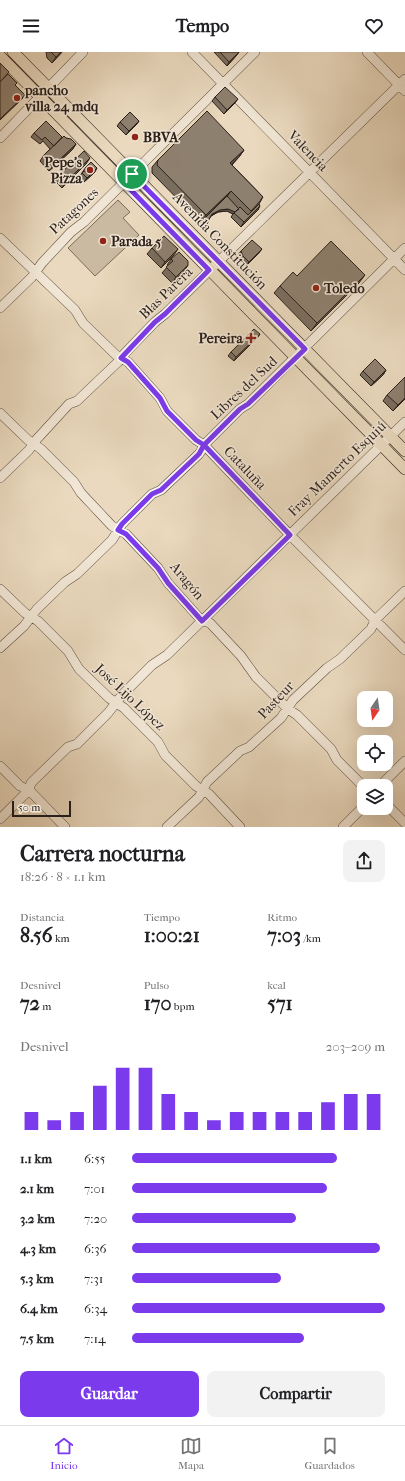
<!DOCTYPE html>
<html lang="es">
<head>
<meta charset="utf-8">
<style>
  :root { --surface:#fff; --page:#f2f2f2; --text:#202124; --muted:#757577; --line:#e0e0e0; --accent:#7c3aed }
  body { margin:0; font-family:"IM FELL French Canon",serif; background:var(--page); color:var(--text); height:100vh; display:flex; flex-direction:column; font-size:15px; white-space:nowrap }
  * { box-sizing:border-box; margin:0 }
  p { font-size:13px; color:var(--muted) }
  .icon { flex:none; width:22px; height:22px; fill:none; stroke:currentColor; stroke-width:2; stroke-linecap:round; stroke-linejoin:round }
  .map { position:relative; height:775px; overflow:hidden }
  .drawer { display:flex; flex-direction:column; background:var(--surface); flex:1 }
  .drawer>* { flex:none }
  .needle { width:26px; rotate:193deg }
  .fabs { position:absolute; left:357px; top:639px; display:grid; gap:8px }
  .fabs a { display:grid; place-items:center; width:36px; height:36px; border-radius:8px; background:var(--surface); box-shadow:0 4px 16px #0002; font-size:20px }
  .scale { position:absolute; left:12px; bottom:10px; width:59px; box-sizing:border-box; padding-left:4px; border:2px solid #2b201a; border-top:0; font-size:11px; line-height:14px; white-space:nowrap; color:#2b201a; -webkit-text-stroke:3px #f1e6d5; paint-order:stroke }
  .pin { position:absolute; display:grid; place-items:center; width:34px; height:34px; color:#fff; margin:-17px; border:2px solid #fff; border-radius:50%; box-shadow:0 1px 4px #0007 }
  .round { display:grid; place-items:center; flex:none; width:42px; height:42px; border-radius:8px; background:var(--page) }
  .summary { display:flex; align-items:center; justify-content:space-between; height:68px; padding:0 20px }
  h1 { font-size:22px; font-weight:800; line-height:30px }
  .figures { display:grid; grid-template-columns:repeat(3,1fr); gap:6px; height:68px; padding:4px 20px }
  .figures div { display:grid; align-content:center }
  .figures b { font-size:20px; font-weight:800 }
  .figures small { font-size:11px; font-weight:400 }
  .figures p { font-size:11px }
  .chart { height:112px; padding:8px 20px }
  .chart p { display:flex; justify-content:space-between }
  .chart svg { width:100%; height:72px; margin-top:4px; stroke:var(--accent); stroke-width:6 }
  .cta { display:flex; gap:8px; margin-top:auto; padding:8px 20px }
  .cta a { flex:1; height:46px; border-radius:8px; background:var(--accent); color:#fff; font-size:16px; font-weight:800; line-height:46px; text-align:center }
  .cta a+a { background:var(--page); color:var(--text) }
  ul { padding:0 20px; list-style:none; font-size:13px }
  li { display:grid; grid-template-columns:64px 48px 1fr; align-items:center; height:30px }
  li i { height:10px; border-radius:5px; background:var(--accent) }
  header { display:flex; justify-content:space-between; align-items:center; height:52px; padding:0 20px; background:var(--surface); font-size:18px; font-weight:800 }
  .tab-bar { display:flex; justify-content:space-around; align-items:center; height:56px; border-top:1px solid var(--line); background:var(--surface); font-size:11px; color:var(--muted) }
  .tab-bar a { display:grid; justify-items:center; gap:2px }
  .tab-bar .selected { color:var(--accent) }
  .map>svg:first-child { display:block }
</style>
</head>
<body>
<header><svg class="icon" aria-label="menu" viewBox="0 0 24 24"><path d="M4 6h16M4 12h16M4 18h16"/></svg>Tempo<svg class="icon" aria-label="heart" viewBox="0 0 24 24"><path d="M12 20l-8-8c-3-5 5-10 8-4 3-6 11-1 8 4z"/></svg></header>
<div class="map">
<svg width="405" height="775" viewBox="0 0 405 775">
  <rect width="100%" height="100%" fill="#ead9be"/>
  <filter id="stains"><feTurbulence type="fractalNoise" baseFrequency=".005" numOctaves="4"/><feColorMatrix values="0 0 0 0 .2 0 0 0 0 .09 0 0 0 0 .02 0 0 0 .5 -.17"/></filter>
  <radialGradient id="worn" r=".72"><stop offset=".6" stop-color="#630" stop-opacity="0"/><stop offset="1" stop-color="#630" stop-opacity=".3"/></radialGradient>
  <!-- green -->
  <path fill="#cabaa2" stroke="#7a6d5e" d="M118 148 130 160 123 166 139 183 95 224 68 196Z"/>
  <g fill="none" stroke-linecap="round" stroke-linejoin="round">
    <!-- minor casing -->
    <g stroke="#5b4e43" stroke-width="10">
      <path id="minor" d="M192 0 405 218
        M367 0 405 39
        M0 86 83 0
        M0 186 75 258 83 271 116 303 128 310 160 346 167 359 196 388 204 393 290 483 405 598
        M0 256 32 225 42 211 71 180 84 170 255 0
        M0 361 28 388 41 397 74 430 81 441 112 474 126 482 158 516 168 531 202 569 210 571 241 604 256 625 288 657 297 663 331 697 337 708 364 735
        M0 426 29 398 36 388 69 352 77 349 118 310 124 302 155 270 165 262 405 27
        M0 537 25 561 38 569 68 599 79 617 109 646 124 656 158 690 165 703 196 734 209 742 240 775
        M0 596 24 574 37 557 65 530 77 522 112 488 122 472 152 442 161 438 199 402 208 389 240 357 248 352 405 196
        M0 714 20 734 29 738 65 775
        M380 734 405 709
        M386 752 405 771
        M0 767 29 738 31 731 68 695 77 692 108 661 122 643 152 613 167 603 405 370
        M167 775 199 745 207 730 240 699 249 695 281 666 293 648 327 616 340 607 371 577 375 568 405 539
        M343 775 364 754"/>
    </g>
    <!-- major casing -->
    <g stroke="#2b201a" stroke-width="12">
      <path id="major" d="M13 0 405 399
        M0 4 405 417"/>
    </g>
    <!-- minor -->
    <use href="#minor" stroke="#f1e6d5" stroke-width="9"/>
    <!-- major -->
    <use href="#major" stroke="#ead9be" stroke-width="11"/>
  </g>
  <!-- wall -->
  <path fill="#7a6e5f" stroke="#2b201a" d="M46 0H62L52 11 47 6Z
    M214 0H239L236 4 227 14Z
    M215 45 235 51 224 62 212 49Z
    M139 69 136 73 126 83 117 74 120 70Z
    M34 81 66 86 76 92 72 98 49 119 40 109 44 103 50 97 43 89 40 92 31 85Z
    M244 98 239 105 232 113 263 145 259 152 258 158 241 175 231 165 233 162 227 159 218 160 211 164 208 169 207 173 206 176 152 121V115L158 108Z
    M86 112 62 136 55 129 59 123Z
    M86 115 95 120 84 130 79 125Z
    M152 196 174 203 161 216 147 202Z
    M241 199 259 201 246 214 240 208 238 203Z
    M171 207 188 213 184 219 172 231 162 221 168 214 167 213Z
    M297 224 359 231 311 279 274 241 280 234Z
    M260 282 257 286 234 309 228 304 231 300Z
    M386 318 383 323 371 334 360 323 363 319Z
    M387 343 405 347 393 359 383 349Z"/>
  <!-- shaded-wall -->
  <path fill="#635a4e" stroke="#2b201a" d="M61 0H62L52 11 56 5Z
    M239 0 236 4 227 14 229 10Z
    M25 43 22 47 0 68V67Z
    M238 47 235 51 224 62 227 58Z
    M139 69 136 73 126 83 129 79Z
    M76 92 72 98 49 119 54 113Z
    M244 98 239 105 225 119 230 111Z
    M90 106 86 112 62 136 66 130Z
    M97 116 95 120 84 130 87 126Z
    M231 139 225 147 201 171 206 163Z
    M260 154 258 158 241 175 244 170Z
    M228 157 237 159 234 162 235 161H234L233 162 227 159 218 160 211 164 212 162 220 158Z
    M178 197 174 203 161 216 165 210Z
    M262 197 259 201 246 214 249 210Z
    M188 213 184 219 172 231 176 225Z
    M365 223 359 231 311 279 317 271Z
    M260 282 257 286 234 309 236 305Z
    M386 318 383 323 371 334 374 330Z
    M405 346V347L393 359 398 353Z"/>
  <!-- building -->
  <path fill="#8e806f" stroke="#2b201a" d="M51 0H61L56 5Z
    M220 0H239L229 10Z
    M0 11 9 20 0 30Z
    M8 22 17 31 15 33 25 43 0 67V30Z
    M225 35 238 47 227 58 215 45Z
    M207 59 244 98 230 111 263 145 261 147V148L251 159 231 139 206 163 157 113 158 108Z
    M130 60 139 69 129 79 120 70Z
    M46 69 62 85 54 94 45 85 42 88 34 81Z
    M64 84 66 86 71 87 76 92 54 113 44 103Z
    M84 99 90 106 66 130 59 123Z
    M91 110 97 116 87 126 82 121 84 119 86 120 89 117 86 115Z
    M227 144 239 157 235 160 228 157 220 158 212 162 208 169 207 173 202 169Z
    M259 152 260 154 244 170 234 161 240 155 248 163Z
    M164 184 178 197 165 210 152 196Z
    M252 188 262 197 249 210 243 204 241 199Z
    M331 189 365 223 317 271 280 234 293 220 297 224Z
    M179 200 188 209V213L176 225 166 215 173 209 171 207Z
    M254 277 260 282 236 305 231 300Z
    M375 307 386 318 374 330 363 319Z
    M405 325V346L398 353 387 343Z"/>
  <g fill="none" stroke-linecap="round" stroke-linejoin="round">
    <!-- route casing -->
    <g stroke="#fff" stroke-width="8">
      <path id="route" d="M132 122 124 131 209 218 165 262 155 270 121 306 128 310 160 346 167 359 196 388 204 393 199 402 161 438 152 442 122 472 118 478 126 482 158 516 168 531 202 569 290 483 204 393 240 357 248 352 305 297 132 122"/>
    </g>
    <!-- route -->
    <use href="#route" stroke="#7c3aed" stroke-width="5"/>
  </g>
  <!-- markers -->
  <g fill="#8f2418" stroke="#f1e6d5" stroke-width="1.5">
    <circle cx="17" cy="46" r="4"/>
    <circle cx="135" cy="85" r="4"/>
    <circle cx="90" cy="118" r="4"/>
    <circle cx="103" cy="189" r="4"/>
    <circle cx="316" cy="236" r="4"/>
    <path d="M249 280h4v4h4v4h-4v4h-4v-4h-4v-4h4z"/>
  </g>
  <g text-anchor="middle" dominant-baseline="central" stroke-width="3" stroke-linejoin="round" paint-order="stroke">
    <!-- poi labels -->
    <g font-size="14" font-weight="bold" fill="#2b201a" stroke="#f1e6d5" text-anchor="start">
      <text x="25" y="38">pancho<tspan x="25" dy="16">villa 24 mdq</tspan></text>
      <text x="143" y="85">BBVA</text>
      <text x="82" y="110" text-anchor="end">Pepe's<tspan x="82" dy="16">Pizza</tspan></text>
      <text x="111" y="189">Parada 5</text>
      <text x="324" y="236">Toledo</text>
      <text x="243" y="286" text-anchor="end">Pereira</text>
    </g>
    <!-- street labels -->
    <g font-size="14" fill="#2b201a" stroke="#f1e6d5">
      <text transform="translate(308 99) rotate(46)">Valencia</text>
      <text transform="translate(74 159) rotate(-43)">Patagones</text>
      <text transform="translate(220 189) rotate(46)">Avenida Constitución</text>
      <text transform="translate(166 241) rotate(-44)">Blas Parera</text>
      <text transform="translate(244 336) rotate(-43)">Libres del Sud</text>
      <text transform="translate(245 416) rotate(46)">Cataluña</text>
      <text transform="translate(337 417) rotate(-44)">Fray Mamerto Esquiú</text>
      <text transform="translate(187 529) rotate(50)">Aragón</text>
      <text transform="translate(130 645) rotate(43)">José Lijo López</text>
      <text transform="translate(276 648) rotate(-47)">Pasteur</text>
    </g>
  </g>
  <rect width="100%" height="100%" filter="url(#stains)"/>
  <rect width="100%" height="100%" fill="url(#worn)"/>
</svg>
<div class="fabs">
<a><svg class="needle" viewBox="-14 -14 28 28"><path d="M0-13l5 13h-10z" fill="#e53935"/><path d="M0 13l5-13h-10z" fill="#757577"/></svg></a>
<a><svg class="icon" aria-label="locate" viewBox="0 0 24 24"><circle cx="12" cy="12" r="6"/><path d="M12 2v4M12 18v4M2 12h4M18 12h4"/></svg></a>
<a><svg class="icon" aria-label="layers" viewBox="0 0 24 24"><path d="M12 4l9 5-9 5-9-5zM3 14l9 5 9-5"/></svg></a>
</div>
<div class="scale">50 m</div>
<div class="pin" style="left:132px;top:122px;background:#1e9e55"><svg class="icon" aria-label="arrive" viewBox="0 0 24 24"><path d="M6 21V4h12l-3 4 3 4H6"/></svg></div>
</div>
<section class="drawer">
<div class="summary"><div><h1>Carrera nocturna</h1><p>18:26 · 8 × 1.1 km</p></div><a class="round"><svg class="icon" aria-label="share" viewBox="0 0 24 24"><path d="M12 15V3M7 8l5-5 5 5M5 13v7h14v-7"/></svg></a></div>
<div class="figures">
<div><p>Distancia</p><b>8.56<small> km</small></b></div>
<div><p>Tiempo</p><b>1:00:21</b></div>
<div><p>Ritmo</p><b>7:03<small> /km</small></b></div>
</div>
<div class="figures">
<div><p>Desnivel</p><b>72<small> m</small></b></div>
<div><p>Pulso</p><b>170<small> bpm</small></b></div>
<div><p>kcal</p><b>571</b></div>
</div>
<div class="chart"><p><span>Desnivel</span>203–209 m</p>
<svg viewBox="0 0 160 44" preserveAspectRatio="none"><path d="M5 44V33M15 44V38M25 44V33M35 44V17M45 44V6M55 44V6M65 44V22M75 44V33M85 44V38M95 44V33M105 44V33M115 44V33M125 44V33M135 44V27M145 44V22M155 44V22"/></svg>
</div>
<ul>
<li><b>1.1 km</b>6:55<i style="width:81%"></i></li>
<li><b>2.1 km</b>7:01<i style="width:77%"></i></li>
<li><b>3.2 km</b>7:20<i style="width:65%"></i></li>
<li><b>4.3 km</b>6:36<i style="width:98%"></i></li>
<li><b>5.3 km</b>7:31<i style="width:59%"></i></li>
<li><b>6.4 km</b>6:34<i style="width:100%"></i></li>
<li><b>7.5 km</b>7:14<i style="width:68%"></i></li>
</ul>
<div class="cta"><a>Guardar</a><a>Compartir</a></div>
</section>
<nav class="tab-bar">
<a class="selected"><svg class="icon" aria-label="home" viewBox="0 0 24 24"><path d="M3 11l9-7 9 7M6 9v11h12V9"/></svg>Inicio</a>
<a><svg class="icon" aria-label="map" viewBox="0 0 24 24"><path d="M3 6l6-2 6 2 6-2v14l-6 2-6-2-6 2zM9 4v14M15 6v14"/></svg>Mapa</a>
<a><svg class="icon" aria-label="saved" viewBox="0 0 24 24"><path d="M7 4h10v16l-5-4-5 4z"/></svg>Guardados</a>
</nav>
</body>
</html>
